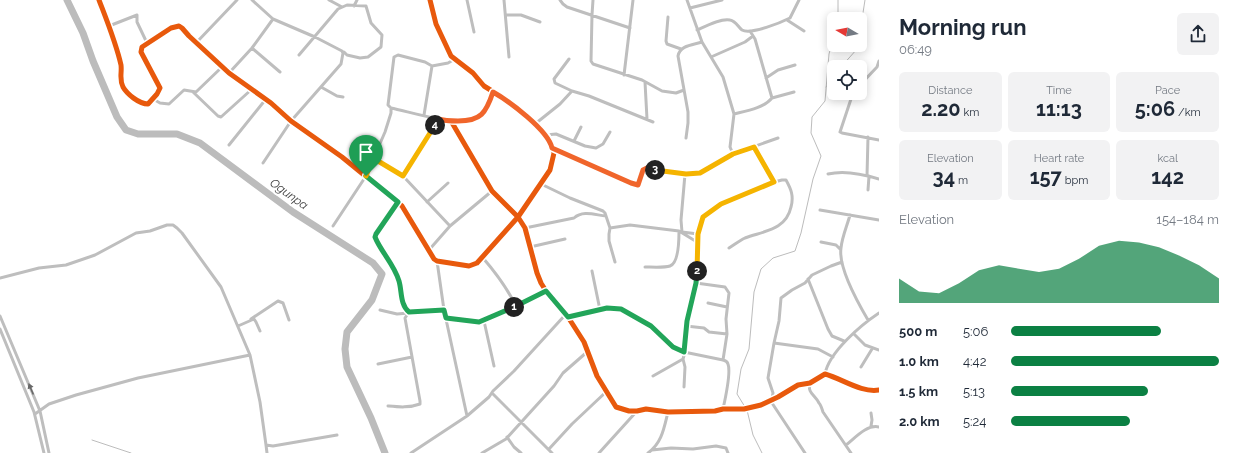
<!DOCTYPE html>
<html lang="en">
<head>
<meta charset="utf-8">
<style>
  :root { --surface:#fff; --page:#f2f2f3; --text:#1f2937; --muted:#747a83; --accent:#0b8043 }
  body { margin:0; font-family:Raleway,sans-serif; background:var(--page); color:var(--text); height:100vh; display:flex; flex-direction:column; font-size:15px; white-space:nowrap }
  * { box-sizing:border-box; margin:0 }
  p { font-size:13px; color:var(--muted) }
  .icon { flex:none; width:22px; height:22px; fill:none; stroke:currentColor; stroke-width:2; stroke-linecap:round; stroke-linejoin:round }
  .map { position:relative; flex:1; overflow:hidden }
  .sheet { display:flex; flex-direction:column; background:var(--surface); width:360px }
  .sheet>* { flex:none }
  .needle { width:26px; rotate:280deg }
  .tools { position:absolute; left:827px; top:12px; display:grid; gap:8px }
  .tools a { display:grid; place-items:center; width:40px; height:40px; border-radius:6px; background:var(--surface); box-shadow:0 2px 10px #0003; font-size:20px }
  .pin { position:absolute; display:grid; place-items:center; width:34px; height:34px; color:#fff; margin:-41px -17px; border-radius:50% 50% 50% 0; rotate:-45deg; box-shadow:0 0 4px #0007 }
  .pin .icon { rotate:45deg }
  .km { position:absolute; width:20px; height:20px; margin:-10px; border-radius:50%; background:#222; color:#fff; font-size:11px; line-height:20px; text-align:center }
  .round { display:grid; place-items:center; flex:none; width:42px; height:42px; border-radius:6px; background:var(--page) }
  .headline { display:flex; align-items:center; justify-content:space-between; height:68px; padding:0 20px }
  h1 { font-size:22px; font-weight:700; line-height:30px }
  .figures { display:grid; grid-template-columns:repeat(3,1fr); gap:6px; height:68px; padding:4px 20px }
  .figures div { display:grid; align-content:center; border-radius:6px; background:var(--page); text-align:center }
  .figures b { font-size:20px; font-weight:700 }
  .figures small { font-size:11px; font-weight:400 }
  .figures p { font-size:11px }
  .chart { height:112px; padding:8px 20px }
  .chart p { display:flex; justify-content:space-between }
  .chart svg { width:100%; height:72px; margin-top:4px; fill:var(--accent); opacity:.7 }
  ul { padding:0 20px; list-style:none; font-size:13px }
  li { display:grid; grid-template-columns:64px 48px 1fr; align-items:center; height:30px }
  li i { height:10px; border-radius:5px; background:var(--accent) }
  main { display:flex; flex:1; min-height:0 }
  .map>svg:first-child { display:block }
</style>
</head>
<body>
<main>
<div class="map">
<svg width="879" height="453" viewBox="0 0 879 453">
  <rect width="100%" height="100%" fill="#fff"/>
  <g fill="none" stroke-linecap="round" stroke-linejoin="round">
    <!-- stream -->
    <path stroke="#bcbcbc" stroke-width="1" d="M838 19V0
      M860 32 865 0
      M841 67 857 49 858 45
      M826 87 834 76
      M745 407 737 394 741 369 749 349 754 292 761 269 773 258 795 251 801 233 813 179 821 156 811 133 812 117 825 101 829 54 834 36
      M747 410 753 435 762 453
      M92 440 131 453"/>
    <!-- river -->
    <path stroke="#bcbcbc" stroke-width="7" d="M67 0 83 33 93 61 117 117 126 130 138 134H177L200 143 293 212 373 263 382 274 372 300 347 332 345 349 347 367 371 418 385 453"/>
    <!-- street -->
    <path stroke="#bebebe" stroke-width="3" d="M99 0C107 21 116 43 121 65 122 73 119 79 123 87 127 94 139 104 148 104L157 94 160 88 141 52 142 47 171 28 179 26 182 28 189 36 229 73 271 103 291 121 342 157 402 206 434 259 437 261 469 266 477 263 518 217 550 170 554 153 552 145 546 135 535 124 505 99 484 86 473 73 451 56 436 24 430 0
      M252 0 273 19 315 37 342 51 343 53 344 52 347 55 360 58 368 57 381 47 382 35 371 23 366 6 347 5 338 9 299 55
      M329 0 342 7
      M467 0 474 32
      M504 0 509 57
      M560 0 563 4 567 7 630 28
      M593 0 592 15 591 61 593 64 642 80 662 91 676 93 684 90
      M687 0 702 42 723 77 734 114 730 147 733 154
      M354 6 357 0
      M690 8 722 0
      M506 15H521L540 22
      M668 17 666 41 667 44 681 49
      M787 20 804 31
      M109 26 137 15V22L147 43
      M697 30C706 26 721 18 730 20 736 21 738 27 742 30 751 35 782 22 790 18L799 0
      M750 31 755 39 772 98 794 92
      M196 43 237 0
      M252 48 280 72
      M711 57 745 42 753 36
      M569 59 554 79 555 83 572 91 589 96 653 122
      M229 73 252 48 273 19
      M624 75 633 0
      M766 78 778 70 795 65
      M645 82 647 119
      M860 85 877 67 879 61
      M321 87 337 96 343 97
      M193 92 218 116 221 117 252 89
      M854 93 851 99 840 132 842 133 879 140
      M153 99 160 103 169 104 184 90 196 92 222 67
      M391 108C411 112 457 127 475 119 485 115 490 101 493 92
      M734 114C746 111 764 108 772 98
      M424 115 432 66
      M451 121 492 191 518 217 525 228 537 273 541 283 546 291 568 317 584 342 597 376 616 407 629 411H637L646 409 668 412 715 411 723 409H744L761 405 778 397 798 385 810 383 825 374C843 379 861 393 879 390
      M535 124 560 104 572 91
      M546 135 556 134 585 146 596 148 603 144 610 132
      M686 138 688 123V112L678 56C680 45 693 45 702 42
      M574 141 581 127
      M229 145 266 99
      M755 147 774 182
      M552 148 631 183 638 185 640 183 642 172 647 168 685 174 700 173 733 154 778 138
      M373 158 403 176 450 226
      M263 163 291 121 341 64 343 53
      M828 174C844 170 863 174 879 179
      M403 176 438 119
      M867 176 868 137
      M541 184 570 198 603 211 605 213 610 228 609 234V241L615 262
      M868 190 869 176
      M427 202 448 183
      M820 210 879 220
      M850 215C847 226 842 237 841 248 838 268 858 303 868 320
      M333 226 366 176 385 132 391 113V108L388 105 394 57 398 55 425 62 432 66 448 63 455 59
      M525 228 574 218C583 210 595 215 606 216
      M610 228 630 225 679 231 697 242 696 278 687 321 684 352
      M682 232 698 234 703 217 721 204 774 182 782 180H786C791 189 794 196 791 207 786 230 764 231 745 238 739 241 734 245 729 248
      M682 232 681 220 685 174
      M821 242 836 245 840 249
      M530 247 565 239
      M429 250 450 226 492 191
      M483 258C496 273 507 288 516 306
      M437 261 444 310 467 416
      M645 267C651 267 664 268 670 266 679 263 679 239 679 231
      M592 271 600 310
      M0 278 39 268 66 265 95 255 136 233 150 231 167 225H173L177 228 182 233 221 287 250 355 260 402 266 445 273 446 337 435
      M808 279 828 329 832 336 844 341
      M696 283 725 287 729 293 726 319 727 334 723 360C726 361 727 361 728 364 731 372 725 400 723 409
      M708 303 727 307
      M380 310 397 314 444 310
      M0 316 40 411 49 453
      M568 317 607 307 621 309 651 326 673 347 684 352 723 360
      M446 318 479 322 484 321 546 291
      M251 319 278 301 283 303 289 320
      M484 321 494 366
      M238 326 254 319 256 322 260 331
      M686 326 704 328 709 332 727 334
      M0 329 34 412 44 453
      M854 334 865 345 879 350
      M774 343 818 349 833 357
      M378 364 412 357
      M861 367 872 349
      M825 374C829 352 861 325 879 313
      M653 376 683 359
      M810 383C807 393 815 395 819 403 821 405 822 409 823 412L851 453
      M684 387 685 367 683 359 685 352
      M492 393 552 453
      M772 399 773 393 768 378 774 343 779 321 781 298 792 290 805 283 812 275 831 266 842 262
      M770 400 805 453
      M388 406C399 407 409 408 420 404V401L405 318 409 312C400 305 402 291 399 281 394 264 380 252 375 237L376 233 398 202
      M871 413 872 420 871 426
      M35 414 49 404 76 395 138 378 250 355
      M507 437 514 447 521 453
      M266 445 267 453
      M846 445C855 438 867 424 879 427
      M549 449 572 424 607 391
      M652 450 671 448 693 449 716 446 726 448 728 453
      M411 453 467 416 489 397 493 391 514 371 566 314
      M482 453 506 439 554 386 563 373 587 352
      M599 453 637 411
      M648 453C662 443 664 428 668 412"/>
    <!-- cycleway casing -->
    <g stroke="#fff" stroke-width="8">
      <path id="cycleway" d="M99 0C107 21 116 43 121 65 122 73 119 79 123 87 127 94 139 104 148 104L157 94 160 88 141 52 142 47 171 28 179 26 182 28 189 36 229 73 271 103 291 121 342 157 402 206 434 259 437 261 469 266 477 263 518 217 550 170 554 153 552 145 546 135 535 124 505 99 484 86 473 73 451 56 436 24 430 0
        M451 121 492 191 518 217 525 228 537 273 541 283 546 291 568 317 584 342 597 376 616 407 629 411H637L646 409 668 412 715 411 723 409H744L761 405 778 397 798 385 810 383 825 374C843 379 861 393 879 390"/>
    </g>
    <!-- cycleway -->
    <use href="#cycleway" stroke="#e8590c" stroke-width="5"/>
  </g>
  <!-- one-way arrows -->
  <defs><path id="oneway-solid" d="M-6-.8H1V-3.2L6.5 0L1 3.2V.8H-6Z"/></defs>
  <use fill="#686868" href="#oneway-solid" transform="translate(31 389) rotate(-113)"/>
  <g fill="none" stroke-linecap="round" stroke-linejoin="round">
    <!-- split-1 casing -->
    <g stroke="#fff" stroke-width="8">
      <path id="split-1" d="M366 176 398 202 376 234 375 237C381 252 394 264 399 281 402 291 400 305 409 312L444 310 446 318 479 322 514 307"/>
    </g>
    <!-- split-2 casing -->
    <g stroke="#fff" stroke-width="8">
      <path id="split-2" d="M514 307 546 291 568 317 607 308 621 309 651 326 673 347 684 352 687 321 696 283 697 271"/>
    </g>
    <!-- split-3 casing -->
    <g stroke="#fff" stroke-width="8">
      <path id="split-3" d="M655 170 686 174 700 173 733 154 754 147 774 182 721 204 703 217 698 234 697 271"/>
    </g>
    <!-- split-4 casing -->
    <g stroke="#fff" stroke-width="8">
      <path id="split-4" d="M435 125 438 119C445 121 451 121 458 121 481 121 486 113 493 92 509 101 548 130 552 148L631 183 638 185 643 170 647 168 655 170"/>
    </g>
    <!-- split-5 casing -->
    <g stroke="#fff" stroke-width="8">
      <path id="split-5" d="M366 176 373 158 403 176 435 125"/>
    </g>
    <!-- split-1 -->
    <use href="#split-1" stroke="#22a559" stroke-width="5"/>
    <!-- split-2 -->
    <use href="#split-2" stroke="#22a559" stroke-width="5"/>
    <!-- split-3 -->
    <use href="#split-3" stroke="#f5b400" stroke-width="5"/>
    <!-- split-4 -->
    <use href="#split-4" stroke="#f0652b" stroke-width="5"/>
    <!-- split-5 -->
    <use href="#split-5" stroke="#f5b400" stroke-width="5"/>
  </g>
  <g text-anchor="middle" dominant-baseline="central" stroke-width="4" stroke-linejoin="round" paint-order="stroke">
    <!-- water labels -->
    <g font-size="12" font-style="italic" fill="#414141" stroke="#fff">
      <text transform="translate(289 194) rotate(36)">Ogunpa</text>
    </g>
  </g>
</svg>
<div class="tools">
<a><svg class="needle" viewBox="-14 -14 28 28"><path d="M0-13l5 13h-10z" fill="#e53935"/><path d="M0 13l5-13h-10z" fill="#747a83"/></svg></a>
<a><svg class="icon" aria-label="locate" viewBox="0 0 24 24"><circle cx="12" cy="12" r="6"/><path d="M12 2v4M12 18v4M2 12h4M18 12h4"/></svg></a>
</div>
<div class="pin" style="left:366px;top:176px;background:#1e9e55"><svg class="icon" aria-label="arrive" viewBox="0 0 24 24"><path d="M6 21V4h12l-3 4 3 4H6"/></svg></div>
<b class="km" style="left:514px;top:307px">1</b>
<b class="km" style="left:697px;top:271px">2</b>
<b class="km" style="left:655px;top:170px">3</b>
<b class="km" style="left:435px;top:125px">4</b>
</div>
<section class="sheet">
<div class="headline"><div><h1>Morning run</h1><p>06:49</p></div><a class="round"><svg class="icon" aria-label="share" viewBox="0 0 24 24"><path d="M12 15V3M7 8l5-5 5 5M5 13v7h14v-7"/></svg></a></div>
<div class="figures">
<div><p>Distance</p><b>2.20<small> km</small></b></div>
<div><p>Time</p><b>11:13</b></div>
<div><p>Pace</p><b>5:06<small> /km</small></b></div>
</div>
<div class="figures">
<div><p>Elevation</p><b>34<small> m</small></b></div>
<div><p>Heart rate</p><b>157<small> bpm</small></b></div>
<div><p>kcal</p><b>142</b></div>
</div>
<div class="chart"><p><span>Elevation</span>154–184 m</p>
<svg viewBox="0 0 160 44" preserveAspectRatio="none"><path d="M0 44V29L10 37L20 38L30 32L40 24L50 21L60 23L70 25L80 23L90 17L100 9L110 6L120 7L130 10L140 15L150 21L160 29V44z"/></svg>
</div>
<ul>
<li><b>500 m</b>5:06<i style="width:72%"></i></li>
<li><b>1.0 km</b>4:42<i style="width:100%"></i></li>
<li><b>1.5 km</b>5:13<i style="width:66%"></i></li>
<li><b>2.0 km</b>5:24<i style="width:57%"></i></li>
</ul>
</section>
</main>
</body>
</html>
